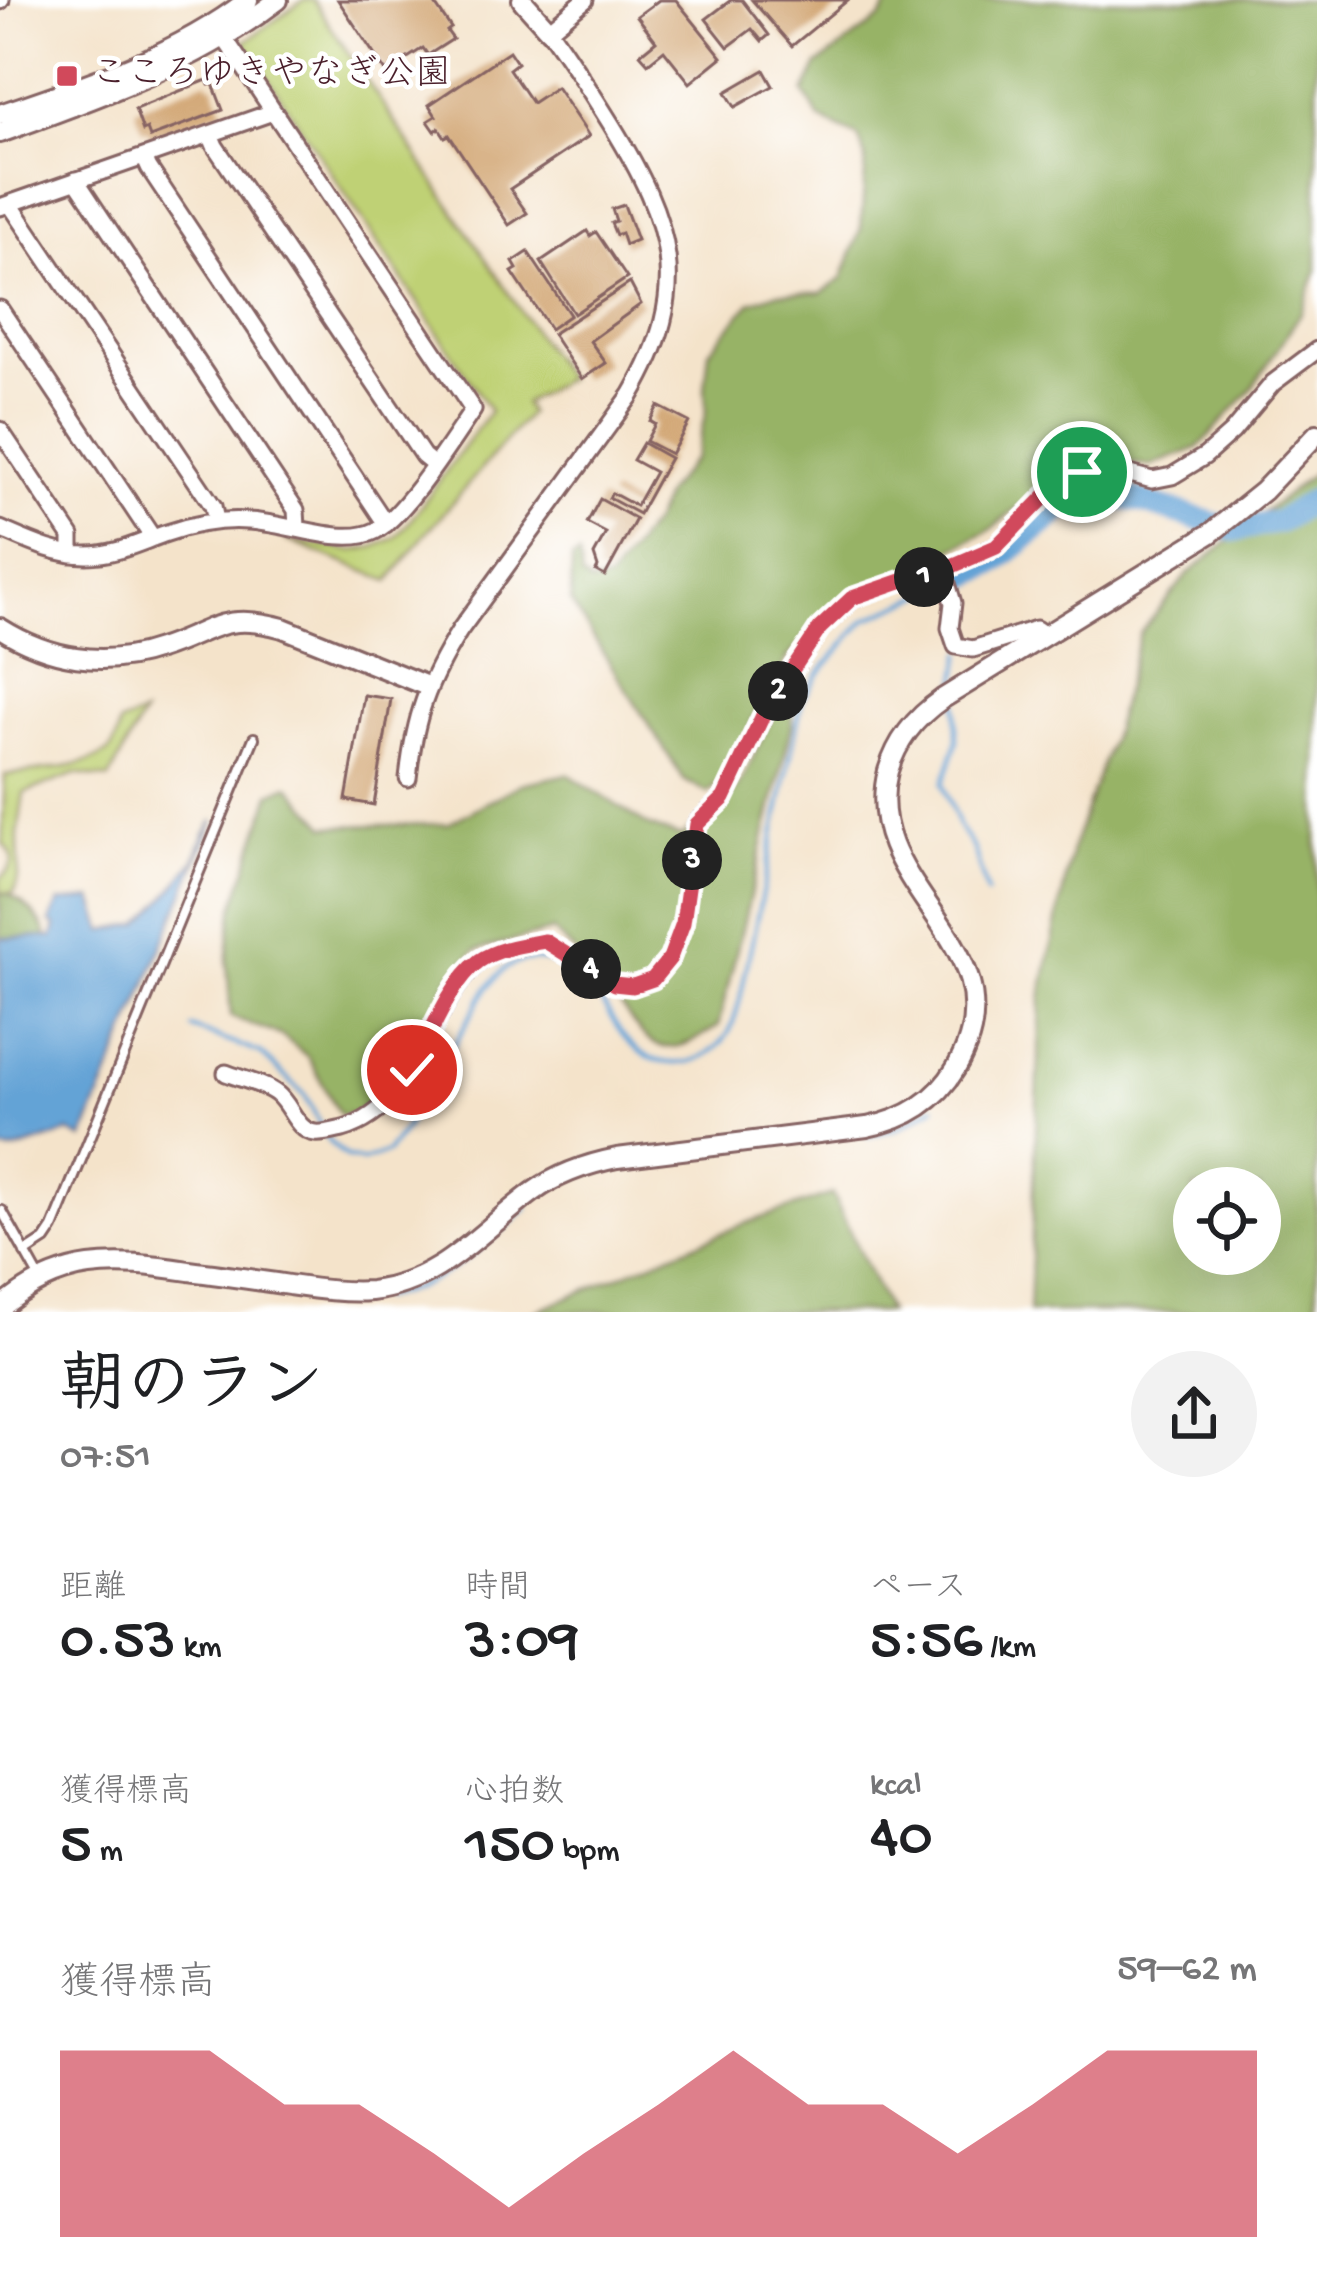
<!DOCTYPE html>
<html lang="ja">
<head>
<meta charset="utf-8">
<style>
  :root { --surface:#fff; --page:#f2f2f2; --text:#202124; --muted:#757577; --accent:#d1495b }
  body { margin:0; font-family:"Gochi Hand","Klee One",sans-serif; background:var(--page); color:var(--text); height:100vh; display:flex; flex-direction:column; font-size:45px; white-space:nowrap }
  * { box-sizing:border-box; margin:0 }
  p { font-size:39px; color:var(--muted) }
  .icon { flex:none; width:66px; height:66px; fill:none; stroke:currentColor; stroke-width:2; stroke-linecap:round; stroke-linejoin:round }
  .map { position:relative; height:1312px; overflow:hidden }
  .side { display:flex; flex-direction:column; background:var(--surface); flex:1 }
  .side>* { flex:none }
  .controls { position:absolute; left:1173px; top:1167px; display:grid; gap:24px }
  .controls a { display:grid; place-items:center; width:108px; height:108px; border-radius:50%; background:var(--surface); box-shadow:0 12px 48px #0002; font-size:60px }
  .pin { position:absolute; display:grid; place-items:center; width:102px; height:102px; color:#fff; margin:-51px; border:6px solid #fff; border-radius:50%; box-shadow:0 3px 12px #0007 }
  .km { position:absolute; width:60px; height:60px; margin:-30px; border-radius:50%; background:#222; color:#fff; font-size:33px; line-height:60px; text-align:center }
  .round { display:grid; place-items:center; flex:none; width:126px; height:126px; border-radius:63px; background:var(--page) }
  .overview { display:flex; align-items:center; justify-content:space-between; height:204px; padding:0 60px }
  h1 { font-size:66px; font-weight:600; line-height:90px }
  .stats { display:grid; grid-template-columns:repeat(3,1fr); gap:18px; height:204px; padding:12px 60px }
  .stats div { display:grid; align-content:center }
  .stats b { font-size:60px; font-weight:600 }
  .stats small { font-size:33px; font-weight:400 }
  .stats p { font-size:33px }
  .chart { height:336px; padding:24px 60px }
  .chart p { display:flex; justify-content:space-between }
  .chart svg { width:100%; height:216px; margin-top:12px; fill:var(--accent); opacity:.7 }
  .map>svg:first-child { display:block }
</style>
</head>
<body>
<div class="map">
<svg width="1317" height="1312" viewBox="0 0 1317 1312">
  <rect width="100%" height="100%" fill="#fff"/>
  <filter id="ink" filterUnits="userSpaceOnUse"><feTurbulence type="fractalNoise" baseFrequency=".00833" numOctaves="2"/><feDisplacementMap in="SourceGraphic" scale="24" xChannelSelector="R" yChannelSelector="G"/><feConvolveMatrix kernelMatrix="1 2 1 2 8 2 1 2 1" color-interpolation-filters="sRGB"/></filter>
  <filter id="wash" filterUnits="userSpaceOnUse"><feTurbulence type="fractalNoise" baseFrequency=".004" numOctaves="4" result="noise"/><feDisplacementMap in="SourceGraphic" scale="48" xChannelSelector="R" yChannelSelector="G"/><feGaussianBlur stdDeviation="2.7" result="paint"/><feColorMatrix in="noise" values="0 0 0 0 0 0 0 0 0 0 0 0 0 0 0 0 0 1.4 0 .05"/><feComposite in="paint" operator="in"/></filter>
  <g filter="url(#wash)">
    <rect width="100%" height="100%" fill="#f4e3ca"/>
    <!-- green -->
    <path fill="#bfd174" stroke="#847850" stroke-width="3" d="M304 0H313L566 379 524 403 529 413 423 537 389 581 284 539 352 551 374 547 395 538 410 521 490 411 244 42Z
      M143 715 109 779 76 774 24 793C22 806 20 820 18 834 17 855 23 874 13 894L0 892V878C14 868 17 855 2 843L5 775C30 771 92 768 109 751 116 744 118 733 120 724Z"/>
    <!-- forest -->
    <path fill="#97b366" stroke="#706948" stroke-width="3" fill-rule="evenodd" d="M891 0H1317V270L1301 313 1250 391 1198 448 1150 466 1111 460 1060 472 992 529 904 572 857 591 816 623 787 659 759 704 742 748 723 779 708 793 684 780 571 602 572 559 579 556 582 577 591 584 609 580 653 522 666 492 695 458 706 411 705 388 709 351 751 302 776 293H821L842 279 861 228 866 158 858 137 820 119 804 93 818 65 881 18Z
      M1317 470V1312H1029L1041 998 1072 849 1112 736 1140 633 1188 574ZM1194 1188H1260V1254H1194Z
      M787 683 792 686V726L718 1026C651 1072 645 1036 607 987 591 967 571 949 553 931L476 950 451 976 404 1063 357 1113 340 1115 308 1057 283 1036 231 1017 227 962 233 910 271 793 289 785 326 826 448 824 521 784 568 774 649 826 681 837 732 795 743 779Z
      M0 892C21 896 42 919 48 939L0 938Z
      M832 1194 888 1312H533L741 1225Z"/>
    <!-- water -->
    <path fill="#63a3d6" stroke="#566180" stroke-width="3" d="M214 820 83 1139 69 1132 14 1151 0 1150V938L53 937 56 926 50 922 59 902 93 899 104 931 139 924 167 896 195 860 204 835Z"/>
    <g fill="none" stroke-linecap="round" stroke-linejoin="round">
      <!-- stream -->
      <path stroke="#63a3d6" stroke-width="4.5" d="M957 683 962 653
        M956 701 957 742 943 784 959 827 974 849 987 893
        M192 1028 260 1053 305 1095 329 1142 347 1157 363 1161 387 1152 404 1130 487 988C493 982 499 973 506 968 538 949 574 966 595 993 606 1007 614 1025 626 1039 655 1073 703 1071 728 1034 734 1024 737 1010 740 999L802 701 817 676 865 620 967 576 970 619 964 642
        M868 1136 898 1128 935 1106
        M381 1298C442 1286 482 1247 527 1208"/>
      <!-- river -->
      <path stroke="#63a3d6" stroke-width="24" d="M967 576 997 561 1063 508 1101 497 1137 500 1234 530 1278 522 1317 498"/>
    </g>
    <g id="blocks">
      <!-- building -->
      <path fill="#d3a877" d="M338 0H432L451 28 447 31 453 39 428 55 423 48 386 72Z
        M659 0H676L722 57 690 83 664 50 648 63 640 54 656 41 637 16Z
        M731 0H742L769 35 762 41 752 29 728 47 706 19Z
        M752 0H848L792 46Z
        M509 51 517 63 509 69 532 103 556 87 589 136 510 189 527 213 509 225 449 135 445 137 439 128 435 131 428 121 436 116 429 105Z
        M764 70 773 86 735 107 726 92Z
        M207 80 209 85 213 84 223 110 150 137 147 129 143 131 135 109Z
        M624 205 637 240 625 245 621 233 616 235 611 223 616 221 612 209Z
        M587 231 590 236 596 232 627 278 574 314 541 262Z
        M528 252 570 315 550 329 512 272 517 269 513 262Z
        M630 283 641 304 590 341 606 363 582 379 552 334Z
        M658 406 689 422 671 454 646 441 655 424 650 421Z
        M643 443 670 458 639 514 609 498 612 493 636 506 655 472 633 460Z
        M600 499 636 519 605 576 596 571 598 567 594 555 606 533 587 523Z
        M364 695 391 699 374 805 346 800Z"/>
    </g>
  </g>
  <g filter="url(#ink)">
    <use href="#blocks" fill-opacity="0" stroke="#866463" stroke-width="3"/>
    <g fill="none" stroke-linecap="round" stroke-linejoin="round">
      <!-- service casing -->
      <g stroke="#866463" stroke-width="14">
        <path id="service" d="M2 1211 40 1279
          M25 1253 45 1240 53 1228 254 738"/>
      </g>
      <!-- minor casing -->
      <g stroke="#866463" stroke-width="21">
        <path id="minor" d="M0 1 1 0
          M210 134 215 146 423 456 434 465
          M144 157 149 168 386 524
          M76 180 296 510 297 527
          M10 204 213 506 216 521
          M0 207 273 112
          M0 309 153 538
          M0 430 71 536V554
          M0 529C28 541 56 555 87 555 116 555 140 542 167 533 193 524 220 519 248 521 284 522 344 547 375 531 405 516 452 440 473 410L223 36
          M943 570 953 603 950 628 956 646 973 649 1036 629 1046 636
          M408 778C415 716 427 683 460 630L631 395C693 289 672 223 611 124 591 92 571 60 549 30L585 0
          M226 1073C241 1079 265 1084 277 1094 291 1105 296 1131 315 1133 324 1134 334 1131 343 1129 417 1108 425 1013 475 965 493 948 522 946 545 941L614 984 633 985 653 979 670 958 683 923 697 823 724 798 766 709 820 628 852 598 901 581 931 575 996 547 1064 477 1082 472 1112 469 1152 480 1172 476 1205 456 1232 432 1273 383 1317 350"/>
      </g>
      <!-- tertiary casing -->
      <g stroke="#866463" stroke-width="24">
        <path id="tertiary" d="M522 0 549 30
          M0 114C86 85 175 56 248 0
          M0 133C97 98 195 64 278 0
          M0 628C49 659 104 668 159 649 212 632 222 611 283 628L427 686
          M0 1309C60 1256 115 1260 189 1271 223 1275 256 1280 289 1285 317 1289 344 1293 371 1291 441 1283 480 1231 533 1192 558 1174 587 1164 617 1158L867 1127C904 1120 936 1102 956 1068 1027 945 857 890 888 771 897 740 916 717 942 699L1211 533 1263 491 1317 434"/>
      </g>
      <!-- service -->
      <use href="#service" stroke="#fff" stroke-width="8"/>
      <!-- minor -->
      <use href="#minor" stroke="#fff" stroke-width="15"/>
      <!-- tertiary -->
      <use href="#tertiary" stroke="#fff" stroke-width="18"/>
    </g>
  </g>
  <g fill="none" stroke-linecap="round" stroke-linejoin="round" filter="url(#ink)">
    <!-- route casing -->
    <g stroke="#fff" stroke-width="24">
      <path id="route" d="M412 1070C429 1038 450 982 479 961 498 948 523 945 545 941L614 984 633 986 653 979 670 958 683 923 697 824 724 798 766 709 820 628 852 598 901 581 931 575 996 547 1064 477 1082 472"/>
    </g>
    <!-- route -->
    <use href="#route" stroke="#d1495b" stroke-width="15"/>
  </g>
  <!-- markers -->
  <rect fill="#d1495b" stroke="#fff" stroke-width="4.5" x="55" y="64" width="24" height="24" rx="6"/>
  <g text-anchor="middle" dominant-baseline="central" stroke-width="9" stroke-linejoin="round" paint-order="stroke">
    <!-- poi labels -->
    <g font-size="36" fill="#4a1f2b" stroke="#fff" text-anchor="start">
      <text x="91" y="76">こころゆきやなぎ公園</text>
    </g>
  </g>
</svg>
<div class="controls">
<a><svg class="icon" aria-label="locate" viewBox="0 0 24 24"><circle cx="12" cy="12" r="6"/><path d="M12 2v4M12 18v4M2 12h4M18 12h4"/></svg></a>
</div>
<div class="pin" style="left:1082px;top:472px;background:#1e9e55"><svg class="icon" aria-label="arrive" viewBox="0 0 24 24"><path d="M6 21V4h12l-3 4 3 4H6"/></svg></div>
<div class="pin" style="left:412px;top:1070px;background:#d93025"><svg class="icon" aria-label="check" viewBox="0 0 24 24"><path d="M5 12l5 5 9-10"/></svg></div>
<b class="km" style="left:924px;top:577px">1</b>
<b class="km" style="left:778px;top:691px">2</b>
<b class="km" style="left:692px;top:860px">3</b>
<b class="km" style="left:591px;top:969px">4</b>
</div>
<section class="side">
<div class="overview"><div><h1>朝のラン</h1><p>07:51</p></div><a class="round"><svg class="icon" aria-label="share" viewBox="0 0 24 24"><path d="M12 15V3M7 8l5-5 5 5M5 13v7h14v-7"/></svg></a></div>
<div class="stats">
<div><p>距離</p><b>0.53<small> km</small></b></div>
<div><p>時間</p><b>3:09</b></div>
<div><p>ペース</p><b>5:56<small> /km</small></b></div>
</div>
<div class="stats">
<div><p>獲得標高</p><b>5<small> m</small></b></div>
<div><p>心拍数</p><b>150<small> bpm</small></b></div>
<div><p>kcal</p><b>40</b></div>
</div>
<div class="chart"><p><span>獲得標高</span>59–62 m</p>
<svg viewBox="0 0 160 44" preserveAspectRatio="none"><path d="M0 44V6L10 6L20 6L30 17L40 17L50 27L60 38L70 27L80 17L90 6L100 17L110 17L120 27L130 17L140 6L150 6L160 6V44z"/></svg>
</div>
</section>
</body>
</html>
